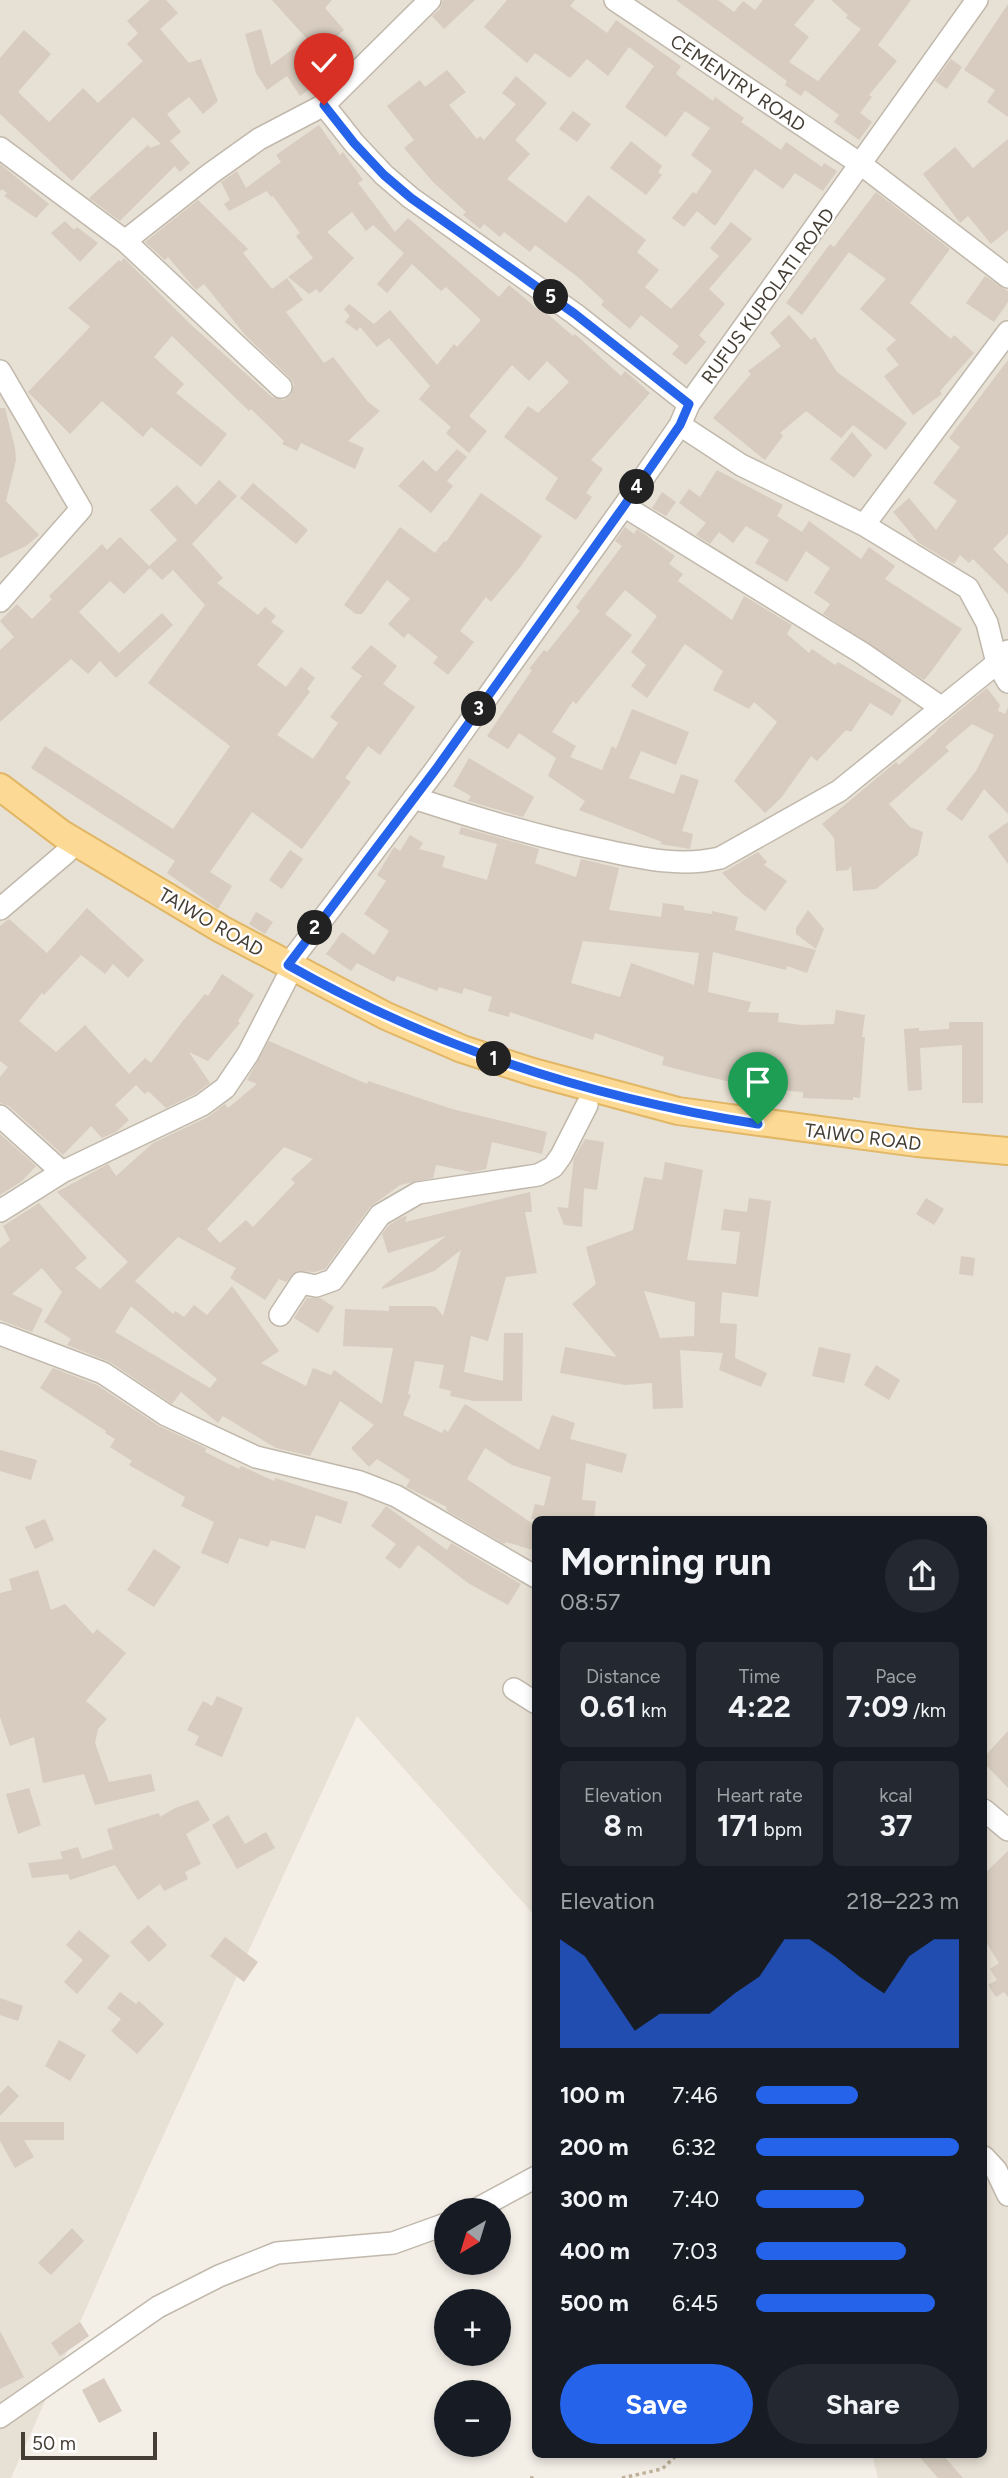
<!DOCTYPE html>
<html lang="en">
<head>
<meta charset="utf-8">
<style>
  :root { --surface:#171b24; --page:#242831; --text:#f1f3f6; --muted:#9ea1a6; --accent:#2563eb }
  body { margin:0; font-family:Figtree,sans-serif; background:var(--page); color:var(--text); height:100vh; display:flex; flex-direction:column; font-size:26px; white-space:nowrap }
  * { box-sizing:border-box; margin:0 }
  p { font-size:23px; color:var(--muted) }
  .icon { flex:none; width:38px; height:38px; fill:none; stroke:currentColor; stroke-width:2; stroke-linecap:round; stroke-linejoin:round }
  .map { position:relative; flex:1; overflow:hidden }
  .panel { position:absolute; left:532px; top:1516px; width:455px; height:942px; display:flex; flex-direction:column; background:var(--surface); border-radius:10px; box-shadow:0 4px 10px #0003 }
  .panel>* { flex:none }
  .needle { width:46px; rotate:218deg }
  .controls { position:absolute; left:434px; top:2198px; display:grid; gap:14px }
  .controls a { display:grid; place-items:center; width:77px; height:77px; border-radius:50%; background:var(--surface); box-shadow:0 4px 10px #0003; font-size:35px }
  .scale { position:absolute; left:21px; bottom:18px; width:136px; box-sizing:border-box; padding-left:7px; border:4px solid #453e35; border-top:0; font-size:19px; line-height:24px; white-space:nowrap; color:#453e35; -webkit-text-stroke:5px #fff; paint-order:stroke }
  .pin { position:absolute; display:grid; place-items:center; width:60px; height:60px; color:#fff; margin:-72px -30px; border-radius:50% 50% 50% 0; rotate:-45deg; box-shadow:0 0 7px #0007 }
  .pin .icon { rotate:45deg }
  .km { position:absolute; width:35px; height:35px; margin:-18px; border-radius:50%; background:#222; color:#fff; font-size:19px; line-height:35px; text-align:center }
  .round { display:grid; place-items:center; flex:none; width:74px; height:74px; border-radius:37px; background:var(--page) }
  .overview { display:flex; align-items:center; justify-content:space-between; height:119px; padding:0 28px }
  h1 { font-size:38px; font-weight:700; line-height:52px }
  .metrics { display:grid; grid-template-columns:repeat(3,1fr); gap:10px; height:119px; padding:7px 28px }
  .metrics div { display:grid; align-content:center; border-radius:10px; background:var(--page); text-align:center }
  .metrics b { font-size:30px; font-weight:700 }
  .metrics small { font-size:19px; font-weight:400 }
  .metrics p { font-size:19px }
  .chart { height:196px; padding:14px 28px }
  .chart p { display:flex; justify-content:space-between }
  .chart svg { width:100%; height:126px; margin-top:7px; fill:var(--accent); opacity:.7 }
  .primary-button { display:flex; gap:14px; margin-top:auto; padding:14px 28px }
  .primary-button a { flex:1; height:80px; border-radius:42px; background:var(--accent); color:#fff; font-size:28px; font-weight:700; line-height:80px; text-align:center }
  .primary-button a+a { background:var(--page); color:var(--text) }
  ul { padding:0 28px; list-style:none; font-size:23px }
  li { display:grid; grid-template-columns:112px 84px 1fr; align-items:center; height:52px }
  li i { height:18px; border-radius:9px; background:var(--accent) }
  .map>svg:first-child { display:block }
</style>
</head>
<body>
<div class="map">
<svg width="1008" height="2478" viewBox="0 0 1008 2478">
  <rect width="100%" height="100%" fill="#f3eee6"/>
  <!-- residential -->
  <path fill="#e7e0d4" d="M0 0H1008V2478H878L872 2454H984V1519H536L535 1916 357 1716 146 2173 11 2478H0Z"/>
  <!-- building -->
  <path fill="#d7ccbf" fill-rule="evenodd" d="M150 0H166L178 13 160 29 189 63 201 59 218 101 203 114 189 97 167 114 181 132 170 141 190 163 180 172 175 166 120 221 89 198 148 145 150 148 161 144 133 117 72 181 0 114V58L24 30 51 54 18 92 49 122 83 88 98 103 143 61 127 44 138 33 127 21Z
    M272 0H332L325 8 344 30 307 62 320 82 300 96 287 76 267 90 256 73 245 34 261 29 271 65 307 39Z
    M443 0H475L444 29 432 16 440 9Z
    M507 0H575L570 6 607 33 616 20 681 66 676 74 713 101 715 97 744 118 741 122 781 150 786 142 822 167 824 163 837 171 823 191 795 173 783 189 755 169 715 226 697 211 684 227 672 218 693 192 696 194 712 171 691 155 710 128 685 111 666 137 625 107 654 66 629 47 608 76 587 59 570 78 535 53 527 63 484 27Z
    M676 0H718L734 12 743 1 755 10 763 0H815L794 25 809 37 789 62 818 81 861 29 846 18 848 15 831 0H911L878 45 897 61 869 95 872 97 860 113 872 122 859 140 834 122 839 115 805 90 801 96 785 85 787 81Z
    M1008 4V117L987 102 995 90 964 70Z
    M951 59 962 67 947 89 935 81Z
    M447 70 466 92 449 105 477 139 480 136 484 140 516 104 502 93 516 76 547 103 515 140 530 154 507 179 566 223 588 195 646 240 637 252 659 270 645 287 671 309 719 256 710 248 731 222 752 239 709 289 725 304 699 335 706 342 686 365 672 354 679 346 641 315 630 329 601 305 604 301 579 278 535 245 530 252 504 232 500 237 484 224 480 229 463 215 466 212 433 182 404 148 414 140 387 106 420 80 425 87Z
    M573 111 591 124 577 142 559 129Z
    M319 125 340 155 343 152 363 180 358 183 395 232 408 218 499 297 509 285 541 312 543 310 573 336 575 334 621 376 625 371 650 393 591 460 603 469 586 493 592 497 576 520 545 499 558 478 504 437 528 406 538 413 569 382 547 361 529 381 512 365 469 416 487 431 469 453 446 433 451 427 419 399 430 386 389 338 377 347 360 327 357 331 345 322 350 316 344 309 349 304 374 324 390 310 437 365 454 344 457 347 481 320 446 287 441 291 412 264 387 293 377 284 404 253 373 225 366 231 352 212 327 232 354 258 320 293 316 289 309 294 288 277 313 258 296 236 300 233 273 196 271 197 267 191 229 211 224 204 230 200 221 182 237 171 246 188 281 162 276 155Z
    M1008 139V230L991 244 968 216 960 223 923 174 955 147 973 168Z
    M631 141 662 166 658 172 662 175 646 195 610 168Z
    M0 164 49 204 36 218 4 196 7 193 2 189 0 191Z
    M876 192 950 249 910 303 951 339 954 335 974 353 940 391 942 394 913 415 884 376 899 365 886 349 896 340 860 309 886 279 849 252 802 315 786 303 830 244 834 247Z
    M198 200 248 249 243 253 272 289 287 278 303 300 286 312 324 363 333 357 368 402 380 411 348 441 364 448 355 469 301 443 297 451 282 444 284 441 251 409 249 411 172 336 154 357 184 384 176 393 227 434 201 467 151 427 143 437 102 401 70 434 28 392 90 327 68 308 119 260 121 262 124 258 189 323 272 397 284 400 291 395 294 384 290 378 246 336 204 284 196 290 168 257 165 260 145 242Z
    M65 221 74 230 77 227 98 243 80 262 51 233Z
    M985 276 1008 291V302L994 322 966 303Z
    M789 315 811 340 815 337 837 372 907 423 886 450 853 425 841 438 806 411 780 433 783 436 765 460 713 418 751 374 748 371 781 346 770 333Z
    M1008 360V534L993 549 1008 564V594L973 559 969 563 960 555 954 564 919 543 893 512 909 498 936 530 957 501 933 483 960 447 949 438Z
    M0 408H5L15 448 16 460 6 501 39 535 26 546 0 558Z
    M852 432 872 455 854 478 830 459Z
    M457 449 467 457 447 481 453 486 431 513 398 486 423 460 436 472Z
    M717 470 783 505 777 516 802 532 809 521 861 559 869 547 895 566 885 579 962 629 930 673 924 680 823 614 830 604 814 593 830 568 806 551 787 582 755 563 769 540 746 526 733 543 719 532 710 544 696 535 706 523 679 503 689 489 700 497Z
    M219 480 237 496 192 544 223 578 217 583 258 615 265 607 276 616 271 622 284 631 257 665 286 687 301 667 315 678 307 689 310 692 277 735 313 759 338 723 330 717 362 676 351 668 371 645 397 666 383 684 415 707 380 755 368 746 345 778 351 782 302 849 252 812 210 872 232 886 218 909 167 873 175 861 31 768 45 746 173 829 230 746 148 683 205 605 173 570 162 580 150 568 124 594 110 581 79 612 119 653 162 613 173 625 116 678 100 661 88 674 71 659 0 722V650L14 637 0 621 17 604 32 619 52 599 49 596 102 544 107 550 120 537 149 566 177 540 150 510 177 485 196 505Z
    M253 483 308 530 296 544 240 498Z
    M662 492 676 502 666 516 652 508Z
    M481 493 542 536 521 566 491 602 486 597 460 631 474 642 448 675 433 663 438 657 408 633 404 638 388 624 410 599 387 580 362 614H356L344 605 400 527 435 553 444 541 446 542Z
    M625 527 634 534 637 529 675 556 669 564 683 574 678 581 732 620 744 596 792 625 787 634 809 653 812 649 835 665 838 662 902 700 892 716 870 703 851 732 846 730 817 761 811 756 781 798 765 813 734 781 777 722 754 702 749 709 713 690 723 671 685 644 647 698 631 686 646 665 631 652 657 616 625 590 605 614 632 635 576 704 573 701 552 732 576 746 570 757 602 770 612 746 616 749 632 709 689 732 676 765 641 751 629 778 674 794 681 774 699 780 682 831 693 834 690 849 660 844 662 842 579 810 585 801 548 776 556 758 519 733 508 749 487 736 532 670 529 669 544 650 547 652 580 611 576 607 622 546 615 541Z
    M987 688 1000 705 998 711 1005 714 1008 707V814L984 789 962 821 946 809 976 771 994 735 972 724 945 747 949 751 889 804 910 827 923 832 918 855 876 889 853 891 851 866 848 870 836 871 834 838 822 824 896 762 899 765 937 731 936 730Z
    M469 758 534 797 523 817 468 801 471 796 453 786Z
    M1008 822V864L988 836Z
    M461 827 539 849 535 863 576 877 581 859 619 868 609 910 661 917 663 903 684 906V910L712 914V911L738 917 735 930 816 950 807 973 787 966 786 970 713 952 708 992 751 1002 748 1012 779 1013 778 1022 801 1025 834 1024 836 1010 865 1015 862 1037H865L860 1098 853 1097V1100L803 1098V1092L757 1088 696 1074 662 1065 664 1057 595 1033 593 1040 510 1012 509 1017 488 1011 492 997 464 988 462 994 439 987 437 991 397 976 394 982 357 963 351 971 326 954 342 932 374 955 389 931 364 914 386 881 377 875 394 847 400 851 410 835 423 843 419 849 445 856 442 867 487 880 497 844 459 834ZM583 941 699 953 694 985 631 963 620 997 571 983Z
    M290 850 303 859 282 889 269 880Z
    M758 852 767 862 764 865 787 881 765 911 744 895 722 873Z
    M87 908 144 960 128 978 113 964 105 974 81 955 44 995 42 993 19 1021 56 1052 85 1025 129 1074 145 1058 151 1063 182 1022 205 994 208 996 222 974 254 995 238 1021 240 1023 208 1061 189 1052 210 1083 195 1094 166 1108 148 1091 145 1094 136 1085 115 1105 129 1120 116 1132 102 1138 91 1126 63 1155 9 1106 0 1103V1077L8 1067 0 1061V926L9 919 47 953Z
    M808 910 824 929 816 949 796 934V928Z
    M256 912 273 922 265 934 249 924Z
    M949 1022H983V1103H962V1045L920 1048 922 1090 908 1091 904 1029 919 1028V1031L949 1029Z
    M269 1041 367 1084 368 1081 452 1109 547 1132 542 1154 492 1142 486 1169 471 1172 436 1165 433 1178 400 1185 370 1207 325 1269 315 1272 297 1271 286 1282 279 1279 265 1300 230 1278 236 1268 178 1237 135 1281 173 1314 175 1311 184 1317 194 1305 207 1315 232 1286 279 1351 261 1363 306 1386 313 1368 331 1375 334 1370 382 1404 393 1348 343 1346 345 1309 389 1311V1306H430L436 1307 443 1316 461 1250 434 1271 383 1289 382 1287 446 1236 388 1253 382 1234 389 1225 402 1217 407 1216 405 1222 530 1192 532 1212H525L537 1273 506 1277 488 1341 471 1336 464 1372 503 1381 504 1333H523L522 1401H474L450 1396 451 1391 439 1388 444 1365 415 1361 408 1394 411 1395 403 1415 442 1433 444 1429 448 1432 465 1404 539 1450 552 1415 575 1423 570 1439 627 1454 622 1473 586 1463 582 1500 596 1501 594 1519H531L535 1504 544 1506 551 1477 512 1465 485 1448 467 1479 536 1526V1551L506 1542 504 1544 449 1512 446 1509 447 1507 406 1487 410 1480 377 1459 369 1467 351 1448 374 1425 340 1401 310 1456 276 1448 223 1416 218 1423 181 1392 172 1404 110 1362 67 1345 71 1339 44 1322 62 1292 42 1268 12 1294 43 1309 32 1332 0 1320V1248L10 1240 3 1226 39 1203 87 1258 75 1268 100 1289 128 1262 57 1192 108 1164 116 1176 153 1143 208 1117 225 1104 228 1108 257 1084 247 1080ZM284 1147 313 1159 291 1179 295 1183 253 1227 246 1220 220 1243 207 1229ZM131 1306 217 1379 210 1388 115 1332Z
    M0 1134 36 1166 22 1181 0 1195Z
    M585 1139 604 1142 597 1190 584 1188 582 1227 564 1225 557 1207 568 1208 574 1158Z
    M665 1162 703 1170 687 1260 736 1264 740 1232 721 1230 724 1209 747 1212 749 1198 771 1201 758 1297 722 1292 720 1323 737 1324 735 1358 767 1373 761 1387 719 1370 723 1353 680 1350 683 1408 653 1409 652 1383 625 1385 560 1373 565 1347 617 1357 572 1304 596 1284 586 1247 633 1230 644 1177 662 1180ZM644 1291 695 1302 694 1336 660 1338Z
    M926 1198 944 1209 934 1225 916 1214Z
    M961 1256 975 1258 973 1276 959 1274Z
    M307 1298H320L334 1307 318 1333 294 1318Z
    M819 1347 851 1354 844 1383 812 1376Z
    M876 1365 900 1380 889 1400 864 1385Z
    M53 1368 97 1385 159 1426 206 1448 205 1452 239 1469 241 1466 274 1481 275 1478 348 1502 341 1524 316 1515 305 1549 271 1540 268 1547 239 1538 228 1564 201 1553 214 1522 181 1506 185 1497 129 1465 132 1461 110 1447 115 1439 105 1433 106 1431 40 1388Z
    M0 1450 37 1460 31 1480 0 1471Z
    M386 1506 447 1550 451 1543 521 1584 508 1605 468 1583 418 1545 400 1569 385 1558 396 1544 371 1526Z
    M45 1519 54 1540 35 1549 25 1527Z
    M154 1549 181 1567 154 1607 127 1590Z
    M38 1570 51 1610 65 1604 93 1634 97 1629 126 1653 86 1701 107 1719 98 1729 95 1743 109 1782 151 1774 155 1791 95 1805 84 1774 43 1783 34 1737 10 1746 0 1717V1593L12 1590 9 1579Z
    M217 1696 243 1708 222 1757 195 1745 199 1736 187 1730 203 1701 212 1706Z
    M1008 1731V1788L984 1763V1757Z
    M29 1788 41 1825 18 1834 6 1794Z
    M198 1800 210 1820 186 1834 201 1864 185 1872 188 1879 164 1891 160 1884 138 1900 115 1865 70 1880 68 1874 32 1878 28 1863 63 1859 60 1852 78 1847 82 1859 113 1849 107 1829 159 1813 160 1817 175 1808Z
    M228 1815 245 1844 266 1832 275 1848 237 1869 212 1825Z
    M1008 1851V1997L1004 1992 996 1997 988 1985 997 1980 990 1969 999 1963 984 1939V1874Z
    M148 1925 167 1945 149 1962 130 1942Z
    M79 1930 110 1956 77 1994 64 1982 83 1960 66 1945Z
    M225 1937 258 1962 244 1982 210 1956Z
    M120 1992 136 2004 139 2001 164 2024 137 2054 111 2031 121 2019 107 2008Z
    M0 1998 23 2006 18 2021 0 2015Z
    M59 2040 86 2055 70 2081 45 2066Z
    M8 2085 19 2096 0 2116V2094Z
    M0 2122H64V2140H24L34 2157 15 2168 0 2141Z
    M72 2228 84 2241 51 2275 38 2263Z
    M80 2322 89 2336 60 2356 51 2343Z
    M0 2331 24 2377 0 2389Z
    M104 2378 122 2411 99 2423 82 2390Z
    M917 2454H942L963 2478H938Z"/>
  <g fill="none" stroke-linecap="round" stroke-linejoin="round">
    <!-- minor casing -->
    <g stroke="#c1b8ac" stroke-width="24">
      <path id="minor" d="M615 0 862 165 1008 277
        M324 105 354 143 384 175 411 198 575 314 689 404
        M0 148 125 241 281 387
        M125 241 210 174 259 139 324 105 430 0
        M0 371 81 509 0 601
        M680 425 741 465 864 525 968 588 987 623 997 663 1008 682
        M624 506 862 653 942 708
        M864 525 1008 332
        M414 798C478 819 541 838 608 851 645 859 682 867 720 858L839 791 997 663 1008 651
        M0 909 67 852
        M288 965 436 769 624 506 680 425 689 404 977 0
        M0 1116 62 1172
        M0 1211 62 1172 202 1105 225 1088 248 1054 286 980
        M280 1315 301 1283 316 1286 333 1280 380 1215 418 1193 538 1175 553 1167 561 1156 587 1105
        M0 1334 103 1373 166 1415 256 1457 360 1482 396 1496 536 1577
        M514 1689 536 1703
        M984 1810 1008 1830
        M984 2157 996 2170 1008 2195
        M475 2210 536 2177
        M0 2417 158 2307 219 2276 277 2253 393 2243 446 2224"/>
    </g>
    <!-- major casing -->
    <g stroke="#e1b665" stroke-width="30">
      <path id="major" d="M0 787 62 834 221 929 386 1016 462 1049 533 1072 678 1111 917 1143 1008 1151"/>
    </g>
    <!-- path -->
    <path stroke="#bfb09a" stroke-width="3.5" stroke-dasharray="3.5 3.5" stroke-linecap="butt" d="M530 2478H536
      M622 2478 662 2469 678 2454"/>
    <!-- minor -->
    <use href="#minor" stroke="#fff" stroke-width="21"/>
    <!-- major -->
    <use href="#major" stroke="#fcda95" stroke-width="26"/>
  </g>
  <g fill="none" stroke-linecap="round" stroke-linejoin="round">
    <!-- route casing -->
    <g stroke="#fff" stroke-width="14">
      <path id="route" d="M324 105 354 143 384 175 411 198 575 314 689 404 680 425 624 506 436 769 288 965C434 1048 592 1098 758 1124"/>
    </g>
    <!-- route -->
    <use href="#route" stroke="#2563eb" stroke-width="9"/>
  </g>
  <g text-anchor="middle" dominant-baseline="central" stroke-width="5" stroke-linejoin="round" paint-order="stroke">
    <!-- street labels -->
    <g font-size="19" fill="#453e35" stroke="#fff">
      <text transform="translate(738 83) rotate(34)">CEMENTRY ROAD</text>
      <text transform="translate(768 296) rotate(-54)">RUFUS KUPOLATI ROAD</text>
      <text transform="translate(211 922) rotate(30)">TAIWO ROAD</text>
      <text transform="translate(863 1137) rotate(7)">TAIWO ROAD</text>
    </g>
  </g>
</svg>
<div class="controls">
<a><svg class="needle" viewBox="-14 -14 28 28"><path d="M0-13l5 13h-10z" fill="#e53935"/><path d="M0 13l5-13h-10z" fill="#9ea1a6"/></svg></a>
<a>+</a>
<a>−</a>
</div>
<div class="scale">50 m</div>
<div class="pin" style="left:758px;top:1124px;background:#1e9e55"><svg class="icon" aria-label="arrive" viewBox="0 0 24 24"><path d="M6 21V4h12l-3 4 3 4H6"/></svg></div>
<div class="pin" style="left:324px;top:105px;background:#d93025"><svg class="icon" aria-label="check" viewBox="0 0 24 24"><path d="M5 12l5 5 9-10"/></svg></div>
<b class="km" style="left:494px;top:1059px">1</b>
<b class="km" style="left:315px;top:928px">2</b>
<b class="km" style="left:479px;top:709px">3</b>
<b class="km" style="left:637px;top:487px">4</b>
<b class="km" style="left:551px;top:297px">5</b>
<section class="panel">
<div class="overview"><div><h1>Morning run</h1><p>08:57</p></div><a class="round"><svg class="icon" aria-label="share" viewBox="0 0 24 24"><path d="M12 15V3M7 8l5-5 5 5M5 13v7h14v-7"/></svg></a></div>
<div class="metrics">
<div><p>Distance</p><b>0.61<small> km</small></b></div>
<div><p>Time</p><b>4:22</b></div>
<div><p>Pace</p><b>7:09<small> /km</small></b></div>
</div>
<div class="metrics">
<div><p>Elevation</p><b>8<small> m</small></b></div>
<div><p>Heart rate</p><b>171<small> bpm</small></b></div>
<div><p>kcal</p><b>37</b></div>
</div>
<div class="chart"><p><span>Elevation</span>218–223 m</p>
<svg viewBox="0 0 160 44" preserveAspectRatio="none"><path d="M0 44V6L10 12L20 25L30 38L40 32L50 32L60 32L70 25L80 19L90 6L100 6L110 12L120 19L130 25L140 12L150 6L160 6V44z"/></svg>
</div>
<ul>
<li><b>100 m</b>7:46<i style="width:50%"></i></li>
<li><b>200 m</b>6:32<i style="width:100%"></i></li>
<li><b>300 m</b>7:40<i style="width:53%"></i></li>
<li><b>400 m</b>7:03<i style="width:74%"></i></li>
<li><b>500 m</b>6:45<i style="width:88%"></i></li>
</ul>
<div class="primary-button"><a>Save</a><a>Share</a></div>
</section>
</div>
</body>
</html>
